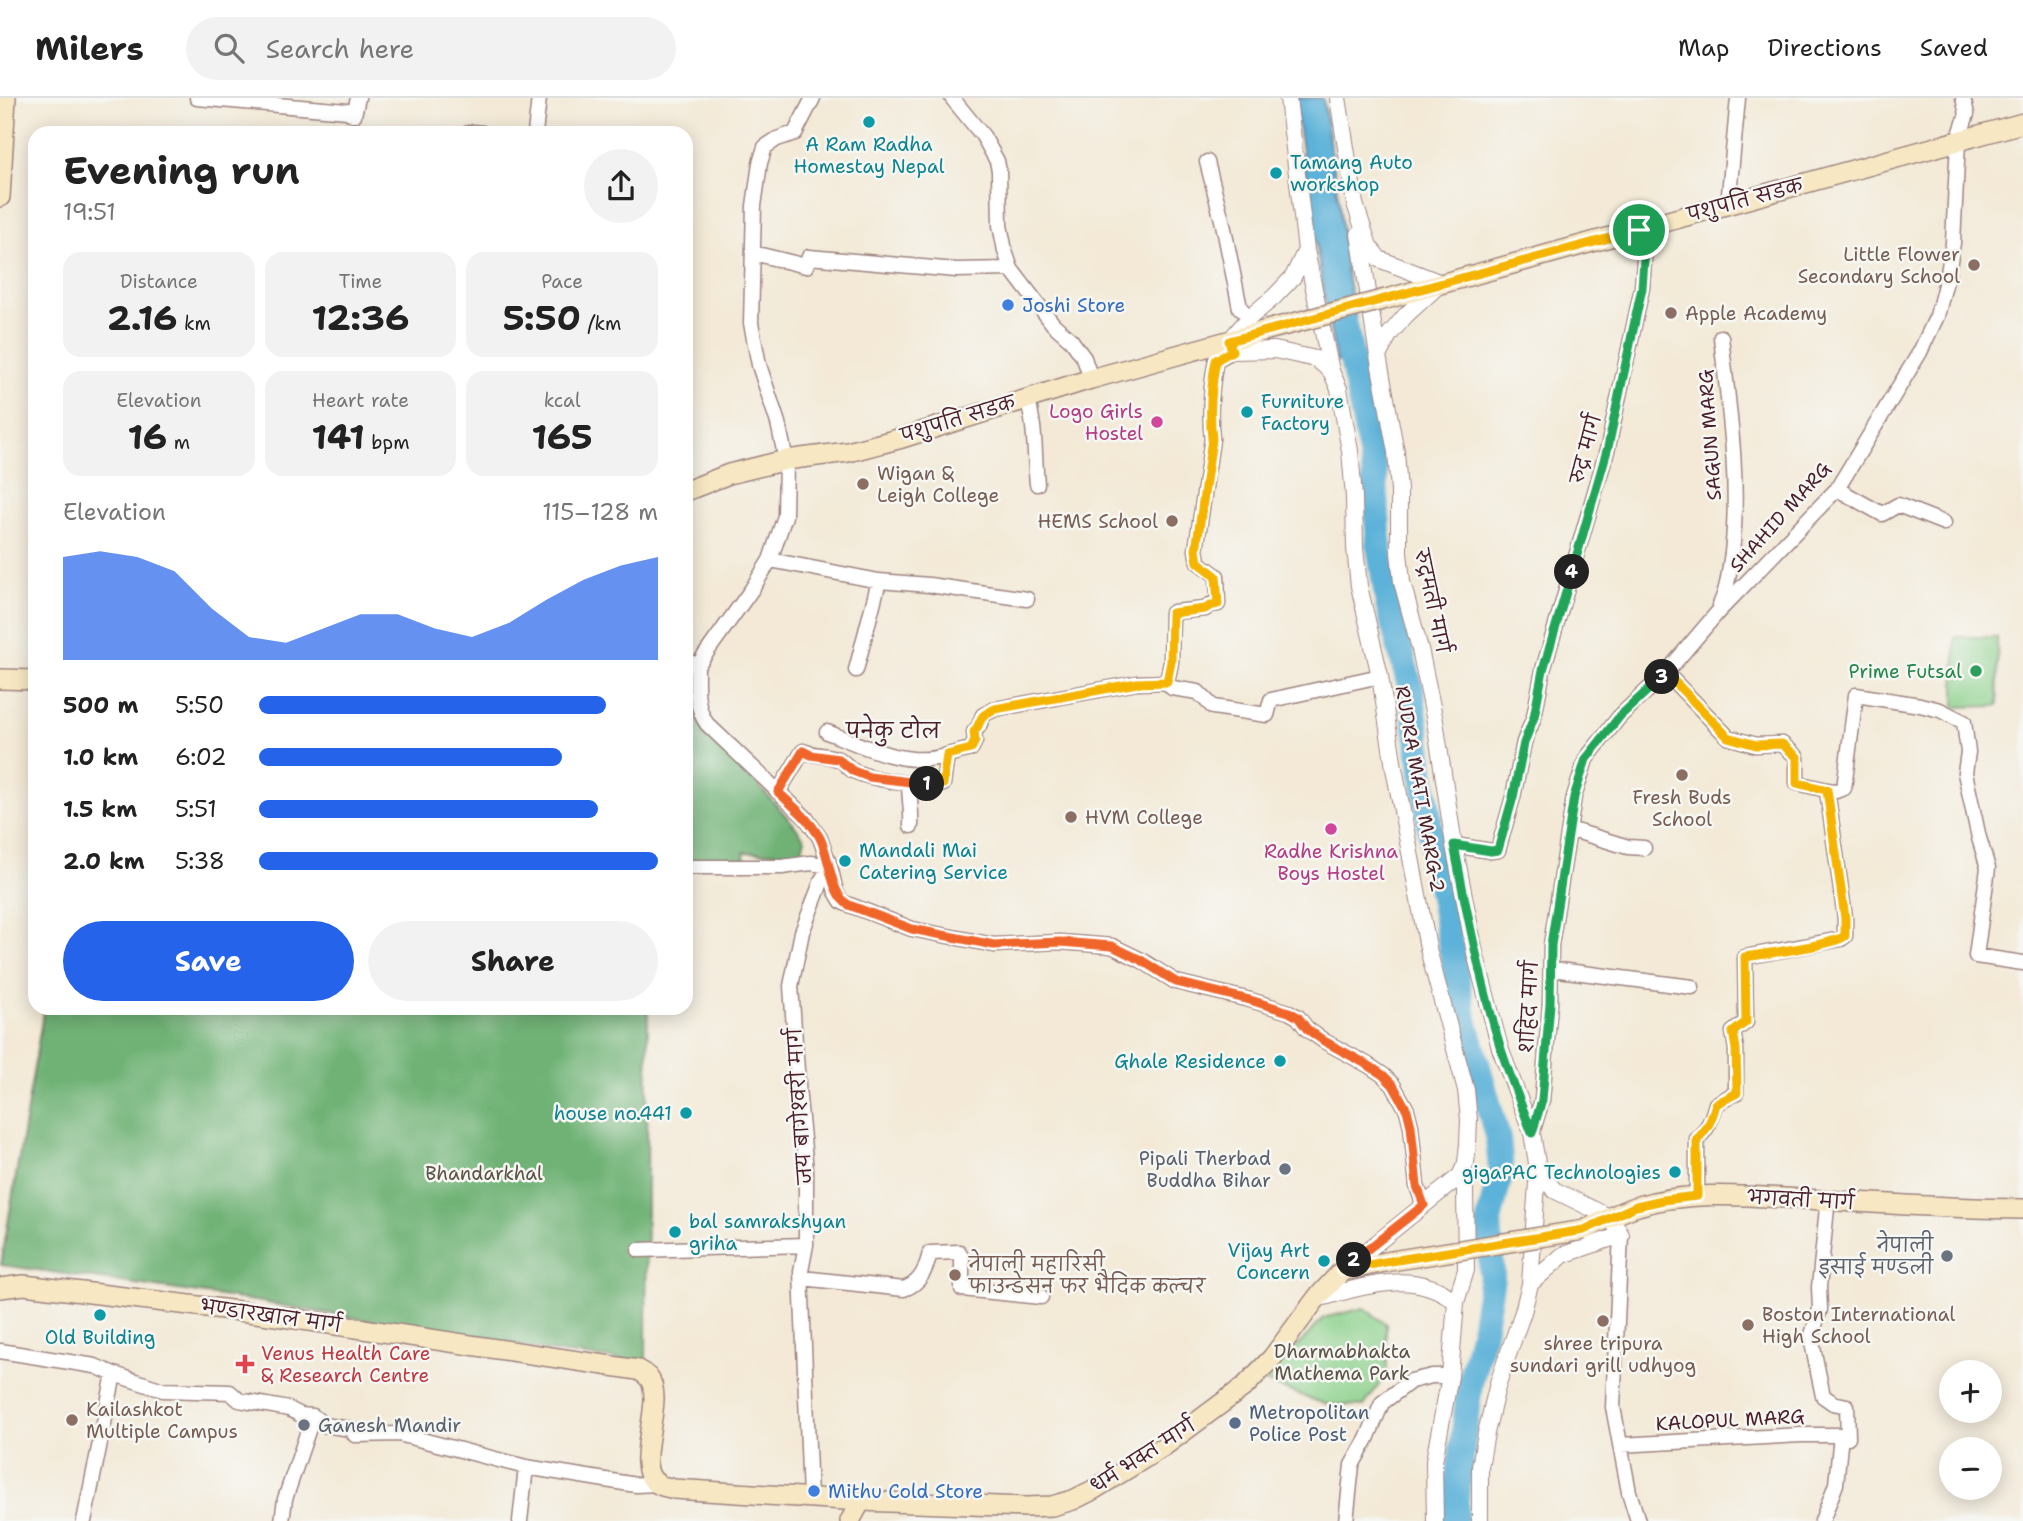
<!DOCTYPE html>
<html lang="en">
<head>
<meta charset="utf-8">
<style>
  :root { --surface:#fff; --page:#f2f2f2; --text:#222; --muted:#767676; --line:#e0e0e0; --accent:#2563eb }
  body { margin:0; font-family:"Shantell Sans","Playpen Sans Deva",sans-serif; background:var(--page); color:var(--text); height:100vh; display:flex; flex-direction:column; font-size:26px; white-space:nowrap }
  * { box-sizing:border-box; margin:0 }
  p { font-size:23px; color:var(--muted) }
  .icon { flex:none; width:38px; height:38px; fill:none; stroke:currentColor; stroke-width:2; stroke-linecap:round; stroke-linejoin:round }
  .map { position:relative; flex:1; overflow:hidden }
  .sheet { position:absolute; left:28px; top:28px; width:665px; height:889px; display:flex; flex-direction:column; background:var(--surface); border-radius:21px; box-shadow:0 4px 18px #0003 }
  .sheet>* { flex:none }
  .buttons { position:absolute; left:1939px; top:1262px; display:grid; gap:14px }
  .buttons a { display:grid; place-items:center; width:63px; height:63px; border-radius:50%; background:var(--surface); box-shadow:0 4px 18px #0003; font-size:35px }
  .pin { position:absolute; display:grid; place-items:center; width:60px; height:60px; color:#fff; margin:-30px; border:4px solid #fff; border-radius:50%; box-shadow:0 2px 7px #0007 }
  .km { position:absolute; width:35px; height:35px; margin:-18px; border-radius:50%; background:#222; color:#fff; font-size:19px; line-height:35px; text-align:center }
  .round { display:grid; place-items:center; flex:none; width:74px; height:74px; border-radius:37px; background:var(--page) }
  .summary { display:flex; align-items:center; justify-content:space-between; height:119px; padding:0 35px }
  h1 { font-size:38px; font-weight:700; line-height:52px }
  .stats { display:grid; grid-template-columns:repeat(3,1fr); gap:10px; height:119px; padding:7px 35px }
  .stats div { display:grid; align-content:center; border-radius:18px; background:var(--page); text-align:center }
  .stats b { font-size:35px; font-weight:700 }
  .stats small { font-size:19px; font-weight:400 }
  .stats p { font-size:19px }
  .chart { height:196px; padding:14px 35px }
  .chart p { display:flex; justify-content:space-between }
  .chart svg { width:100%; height:126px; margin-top:7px; fill:var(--accent); opacity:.7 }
  .cta { display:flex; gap:14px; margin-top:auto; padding:14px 35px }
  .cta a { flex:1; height:80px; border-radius:42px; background:var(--accent); color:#fff; font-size:28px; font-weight:700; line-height:80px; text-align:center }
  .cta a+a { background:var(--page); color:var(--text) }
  ul { padding:0 35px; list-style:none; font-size:23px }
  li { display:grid; grid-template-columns:112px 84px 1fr; align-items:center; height:52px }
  li i { height:18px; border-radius:9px; background:var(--accent) }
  header { display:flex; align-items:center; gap:42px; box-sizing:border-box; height:98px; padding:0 35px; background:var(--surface); border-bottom:2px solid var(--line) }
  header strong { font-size:33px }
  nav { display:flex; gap:38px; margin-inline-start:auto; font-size:24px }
  .search { width:490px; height:63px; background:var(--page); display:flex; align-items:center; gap:18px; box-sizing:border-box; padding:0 24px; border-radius:38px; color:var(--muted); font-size:26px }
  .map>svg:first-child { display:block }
</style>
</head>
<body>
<header>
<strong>Milers</strong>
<div class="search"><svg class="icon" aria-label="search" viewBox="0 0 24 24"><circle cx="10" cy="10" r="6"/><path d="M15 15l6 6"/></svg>Search here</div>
<nav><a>Map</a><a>Directions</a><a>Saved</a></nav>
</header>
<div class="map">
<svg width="2023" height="1423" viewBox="0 0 2023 1423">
  <rect width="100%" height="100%" fill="#f6f6f2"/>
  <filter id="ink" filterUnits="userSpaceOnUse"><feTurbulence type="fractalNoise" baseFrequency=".0143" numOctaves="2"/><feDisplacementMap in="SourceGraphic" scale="14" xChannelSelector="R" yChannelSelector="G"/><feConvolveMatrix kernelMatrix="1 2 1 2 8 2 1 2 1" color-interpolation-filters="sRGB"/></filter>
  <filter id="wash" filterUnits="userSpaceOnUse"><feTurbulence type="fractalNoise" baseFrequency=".00686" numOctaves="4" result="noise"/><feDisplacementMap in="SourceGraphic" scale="28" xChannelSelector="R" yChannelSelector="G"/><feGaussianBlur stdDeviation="1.57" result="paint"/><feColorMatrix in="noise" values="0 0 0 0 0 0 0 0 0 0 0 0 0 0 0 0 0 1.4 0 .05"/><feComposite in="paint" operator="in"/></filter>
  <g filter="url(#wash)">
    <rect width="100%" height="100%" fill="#f3e9d6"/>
    <!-- green -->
    <path fill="#8ad08a" stroke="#6a785a" stroke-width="2" d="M1955 539H1997L1998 608 1955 609Z
      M1364 1210 1386 1226 1387 1275 1364 1308 1325 1306 1265 1284 1323 1220Z"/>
    <!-- forest -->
    <path fill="#6fb276" stroke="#5c6850" stroke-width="2" d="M686 567 694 571 699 623 790 722 805 741 801 755 744 754 745 762H686Z
      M44 910H648L646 1265 560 1255 255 1203 1 1167Z"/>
    <!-- water -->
    <path fill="#5db2d9" stroke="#546882" stroke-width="2" d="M1294 0H1323L1339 104 1347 177 1363 259 1336 264 1322 186Z"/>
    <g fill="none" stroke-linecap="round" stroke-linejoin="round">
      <!-- river -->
      <path stroke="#5db2d9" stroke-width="26" d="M1345 227 1374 370 1379 448 1388 506 1411 592 1432 743 1463 915 1498 1041 1501 1072 1489 1123 1492 1179 1483 1233 1470 1285 1456 1402 1455 1423"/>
    </g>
  </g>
  <g filter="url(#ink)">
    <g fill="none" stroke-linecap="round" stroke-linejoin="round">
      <!-- minor casing -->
      <g stroke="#9e8480" stroke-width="17">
        <path id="minor" d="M197 0 347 13 354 17 358 0
          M952 0 983 38 997 63 999 73 1000 127 1005 153 1011 171 1053 226 1071 242 1084 260 1091 281
          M468 35 473 34 483 35
          M535 35 539 0
          M1207 64 1223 126 1240 210 1250 219
          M1728 107 1738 0
          M753 155 806 168 809 159 956 172 1011 171
          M1232 253 1216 262C1211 288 1209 315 1212 341L1196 452 1198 464 1217 478 1218 506 1210 507 1205 511 1174 514 1172 515 1171 564 1167 584 1172 590 1198 594 1213 609 1267 617 1271 602 1380 578
          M1027 300C1036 328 1034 356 1037 386
          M1837 391 1882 416 1898 407 1944 425
          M770 462 879 483 856 572
          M879 483 929 487 1027 501
          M1720 507C1728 490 1729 473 1732 455 1740 382 1729 311 1721 239
          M686 562 697 568C697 589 695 609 707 626L806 720 820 740 830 768 836 794 842 804 912 831 994 847 1060 844 1112 848 1141 862 1176 884 1250 902 1289 914 1298 919 1307 931 1324 943 1368 967 1383 977 1393 987 1407 1012 1411 1028 1417 1088 1424 1107
          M697 568 752 491 770 462 785 418 786 362 778 325 759 267 751 225 754 108 760 65 765 49 777 41 795 35 813 0
          M1666 575 1728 639 1756 647 1782 646 1797 659V685L1827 692 1845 820V838L1841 841 1745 859 1746 924 1733 934 1736 951V995L1716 1006C1712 1021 1708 1031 1697 1041V1098
          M827 634C863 648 909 671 947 657
          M909 685C909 700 912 713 911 728
          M1827 692 1836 693 1844 690 1856 597 1920 607 1940 612 1964 624 1968 654 1965 675 1979 740 1988 770 1976 858 2023 865
          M778 694 803 653C814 658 829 656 840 662 844 664 848 669 852 672 869 682 924 689 943 686L947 657 971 651 975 643 974 634 979 628 983 617 995 611 1137 585 1167 584
          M1569 731 1628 749 1644 750
          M1454 747 1491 753 1498 752 1513 699 1524 644 1534 619 1543 572 1608 349 1642 190 1645 149 1639 132
          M686 769H782L811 765 830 768 822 782 802 834 791 888 799 1000 806 1072V1147L801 1173 810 1399
          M1551 871 1692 889
          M1532 1035 1542 1002 1550 906 1551 847 1574 699 1586 661 1620 618 1666 575 1717 515 1837 391 1920 254 1937 218 1948 175 1953 145 1958 43 1967 16 1963 0
          M1621 1137 1613 1309 1629 1394 1638 1423
          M639 1152 806 1147
          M802 1180 904 1191C921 1185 926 1171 930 1155L959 1154 962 1161V1191L1041 1199
          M0 1253 95 1268 114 1276 163 1292 230 1294 239 1302 289 1311 301 1317 313 1318 324 1327 351 1331 355 1337 399 1336 526 1369 636 1387 657 1386
          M1620 1347 1801 1337H1841L1848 1339 1847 1308 1833 1305 1823 1298 1811 1240 1820 1211 1819 1189 1827 1110 1819 1102
          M84 1423 114 1276
          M282 1423 285 1401 313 1318
          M520 1423 526 1369
          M1346 1423 1352 1367 1367 1341 1382 1305 1411 1283 1432 1278H1450
          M1822 1423 1836 1386 1841 1337"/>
      </g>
      <!-- tertiary casing -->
      <g stroke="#9e8480" stroke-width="18">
        <path id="tertiary" d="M1288 0 1306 152 1293 179 1274 199 1250 219 1229 243 1232 253 1275 252 1316 261 1331 273 1339 291 1350 353 1354 399 1355 450 1359 488 1380 578 1394 670 1429 855 1466 992 1469 1022 1468 1046 1466 1065 1460 1078 1342 1173
          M1338 0 1355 106 1369 148 1379 161 1441 185 1406 217 1389 237 1378 258 1396 354 1399 393V454L1402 484 1420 551 1435 623 1454 747 1475 855 1500 950 1532 1035 1538 1071 1554 1092 1611 1120 1621 1137 1563 1157 1530 1186 1523 1214 1498 1285 1486 1335 1480 1369V1423
          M1359 136 1378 258
          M1306 152 1331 273
          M1530 1186 1538 1071
          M1316 1201C1363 1189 1415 1169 1456 1204L1450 1278 1434 1363 1435 1423
          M1456 1204 1466 1172 1465 1091 1460 1078"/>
      </g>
      <!-- secondary casing -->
      <g stroke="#9e8480" stroke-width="22">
        <path id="secondary" d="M0 99 6 0
          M1386 201 2023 25
          M686 393 729 376 786 362 848 354 902 340 1091 281 1267 232
          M0 581 35 582
          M1584 1132C1602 1124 1620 1113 1638 1108 1691 1092 1749 1098 1803 1101 1877 1105 1950 1111 2023 1111
          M0 1190 24 1187 256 1215 638 1272C642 1274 645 1276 648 1279 668 1302 629 1370 658 1386 662 1389 669 1389 674 1391L861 1403 1027 1409 1052 1408 1073 1402 1093 1392 1163 1349 1245 1288 1272 1260 1316 1201 1342 1173 1385 1164
          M850 1423 861 1403"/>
      </g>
      <!-- minor -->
      <use href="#minor" stroke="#fff" stroke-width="14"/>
      <!-- tertiary -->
      <use href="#tertiary" stroke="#fff" stroke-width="16"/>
      <!-- secondary -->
      <use href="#secondary" stroke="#f7e8c3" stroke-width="19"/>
      <!-- secondary-bridge casing -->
      <g stroke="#9e8480" stroke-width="22" stroke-linecap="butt">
        <path id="secondary-bridge" d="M1267 232 1386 201
          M1385 1164 1584 1132"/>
      </g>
      <!-- secondary-bridge -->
      <use href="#secondary-bridge" stroke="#f7e8c3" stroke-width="19"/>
    </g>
  </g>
  <g fill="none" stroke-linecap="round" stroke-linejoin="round" filter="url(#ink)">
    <!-- split-1 casing -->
    <g stroke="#fff" stroke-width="14">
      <path id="split-1" d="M927 686H943L947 657 971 651 975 643 974 634C985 620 975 620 995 611L1137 585 1167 584 1171 564 1172 515 1205 511 1210 508 1218 506 1216 478 1198 464 1196 452 1212 341C1209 315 1211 288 1216 262L1232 253 1229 243 1639 132"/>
    </g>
    <!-- split-2 casing -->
    <g stroke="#fff" stroke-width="14">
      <path id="split-2" d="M927 686 869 679 853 673 838 661 811 657 803 653 778 694C793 708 808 720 819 738 831 759 829 796 849 807L912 831 994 847 1060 844 1112 848 1141 862 1176 884 1250 902 1289 914 1298 919 1307 931 1324 943 1368 967 1383 977 1393 987 1407 1012 1411 1028 1417 1088 1424 1107 1354 1162"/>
    </g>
    <!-- split-3 casing -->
    <g stroke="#fff" stroke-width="14">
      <path id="split-3" d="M1354 1162 1342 1172 1385 1164 1584 1132 1636 1108 1663 1102 1697 1098V1041C1708 1031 1712 1021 1716 1006L1737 995 1736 951 1733 934 1746 924 1745 859C1766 855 1831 848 1845 838V820L1827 692 1797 685V659L1782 646 1756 647 1728 639 1666 575 1662 579"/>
    </g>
    <!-- split-4 casing -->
    <g stroke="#fff" stroke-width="14">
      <path id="split-4" d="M1572 474 1543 572 1534 619 1524 645 1513 699 1498 752 1491 753 1454 747C1467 815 1480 882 1500 948 1509 977 1521 1006 1532 1035L1542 1002 1550 906 1551 847 1574 699 1586 661 1620 618 1662 579"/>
    </g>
    <!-- split-5 casing -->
    <g stroke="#fff" stroke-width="14">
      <path id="split-5" d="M1572 474 1608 349 1642 190 1645 149 1639 132"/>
    </g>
    <!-- split-1 -->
    <use href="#split-1" stroke="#f5b400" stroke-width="9"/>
    <!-- split-2 -->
    <use href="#split-2" stroke="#f0652b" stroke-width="9"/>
    <!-- split-3 -->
    <use href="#split-3" stroke="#f5b400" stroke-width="9"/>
    <!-- split-4 -->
    <use href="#split-4" stroke="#22a559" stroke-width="9"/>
    <!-- split-5 -->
    <use href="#split-5" stroke="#22a559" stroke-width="9"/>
  </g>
  <!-- markers -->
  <g fill="#0f9aa8" stroke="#f6f6f2" stroke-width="2.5">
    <circle cx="869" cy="24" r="7"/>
    <circle cx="1276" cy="75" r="7"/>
    <circle cx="1247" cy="314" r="7"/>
    <circle cx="845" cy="763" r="7"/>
    <circle cx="1280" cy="963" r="7"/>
    <circle cx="686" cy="1015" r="7"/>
    <circle cx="1675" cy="1074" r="7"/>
    <circle cx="675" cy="1134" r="7"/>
    <circle cx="1324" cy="1163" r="7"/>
    <circle cx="100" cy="1217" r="7"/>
  </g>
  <g fill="#8d6e63" stroke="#f6f6f2" stroke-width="2.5">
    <circle cx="1974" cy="167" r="7"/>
    <circle cx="1671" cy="215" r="7"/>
    <circle cx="863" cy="386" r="7"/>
    <circle cx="1172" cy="423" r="7"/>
    <circle cx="1682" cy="677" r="7"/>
    <circle cx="1071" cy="719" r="7"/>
    <circle cx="955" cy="1177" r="7"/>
    <circle cx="1603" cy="1223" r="7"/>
    <circle cx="1748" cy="1227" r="7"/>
    <circle cx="72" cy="1322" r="7"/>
  </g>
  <g fill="#3f7fe0" stroke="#f6f6f2" stroke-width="2.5">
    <circle cx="1008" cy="207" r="7"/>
    <circle cx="814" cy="1393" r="7"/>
  </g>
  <g fill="#d1479c" stroke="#f6f6f2" stroke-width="2.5">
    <circle cx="1157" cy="324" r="7"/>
    <circle cx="1331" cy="731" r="7"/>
  </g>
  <circle fill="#2e9e5b" stroke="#f6f6f2" stroke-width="2.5" cx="1976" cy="573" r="7"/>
  <g fill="#6b7280" stroke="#f6f6f2" stroke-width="2.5">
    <circle cx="1285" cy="1071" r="7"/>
    <circle cx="1947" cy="1158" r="7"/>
    <circle cx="304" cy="1327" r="7"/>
  </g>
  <path fill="#e0444e" stroke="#f6f6f2" stroke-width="2.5" d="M241.5 1255.5h7v7h7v7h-7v7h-7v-7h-7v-7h7z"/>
  <circle fill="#5c6f8a" stroke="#f6f6f2" stroke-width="2.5" cx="1235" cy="1325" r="7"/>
  <g text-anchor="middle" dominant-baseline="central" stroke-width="5" stroke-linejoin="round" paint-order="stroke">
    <!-- culture labels -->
    <g font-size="19" fill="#0d838f" stroke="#f6f6f2" text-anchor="start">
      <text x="869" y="46" text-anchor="middle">A Ram Radha<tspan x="869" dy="22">Homestay Nepal</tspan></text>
      <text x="1290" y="64">Tamang Auto<tspan x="1290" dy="22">workshop</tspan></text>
      <text x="1261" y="303">Furniture<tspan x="1261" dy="22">Factory</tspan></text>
      <text x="859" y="752">Mandali Mai<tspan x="859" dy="22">Catering Service</tspan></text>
      <text x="1266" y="963" text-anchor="end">Ghale Residence</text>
      <text x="672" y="1015" text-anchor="end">house no.441</text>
      <text x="1661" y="1074" text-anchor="end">gigaPAC Technologies</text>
      <text x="689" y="1123">bal samrakshyan<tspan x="689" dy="22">griha</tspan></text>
      <text x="1310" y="1152" text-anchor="end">Vijay Art<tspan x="1310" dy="22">Concern</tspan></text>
      <text x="100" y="1239" text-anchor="middle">Old Building</text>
    </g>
    <!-- street labels -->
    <g font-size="19" fill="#4a1f2b" stroke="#f6f6f2">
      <text transform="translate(1745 102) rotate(-15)">पशुपति सडक</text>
      <text transform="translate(958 321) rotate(-17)">पशुपति सडक</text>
      <text transform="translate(1710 337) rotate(-94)">SAGUN MARG</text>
      <text transform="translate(1586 351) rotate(-75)">रुद्र मार्ग</text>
      <text transform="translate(1780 419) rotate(-48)">SHAHID MARG</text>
      <text transform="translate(1432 503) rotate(78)">रुद्रमती मार्ग</text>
      <text transform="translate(1420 691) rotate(80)">RUDRA MATI MARG-2</text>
      <text transform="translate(1529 909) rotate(-87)">शहिद मार्ग</text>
      <text transform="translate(800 1008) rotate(-94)">जय बागेश्वरी मार्ग</text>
      <text transform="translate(1801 1102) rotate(3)">भगवती मार्ग</text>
      <text transform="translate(271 1218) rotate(8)">भण्डारखाल मार्ग</text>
      <text transform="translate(1730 1322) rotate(-3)">KALOPUL MARG</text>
      <text transform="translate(1143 1358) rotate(-33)">धर्म भक्त मार्ग</text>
    </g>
    <!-- education labels -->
    <g font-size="19" fill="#785e54" stroke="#f6f6f2" text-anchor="start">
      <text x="1960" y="156" text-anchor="end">Little Flower<tspan x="1960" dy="22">Secondary School</tspan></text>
      <text x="1685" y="215">Apple Academy</text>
      <text x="877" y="375">Wigan &amp;<tspan x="877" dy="22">Leigh College</tspan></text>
      <text x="1158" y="423" text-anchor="end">HEMS School</text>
      <text x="1682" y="699" text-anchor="middle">Fresh Buds<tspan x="1682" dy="22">School</tspan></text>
      <text x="1085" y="719">HVM College</text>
      <text x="969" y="1166">नेपाली महारिसी<tspan x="969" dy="22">फाउन्डेसन फर भैदिक कल्चर</tspan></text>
      <text x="1762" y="1216">Boston International<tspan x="1762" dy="22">High School</tspan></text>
      <text x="1603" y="1245" text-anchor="middle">shree tripura<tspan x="1603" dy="22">sundari grill udhyog</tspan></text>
      <text x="86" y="1311">Kailashkot<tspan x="86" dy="22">Multiple Campus</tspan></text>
    </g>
    <!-- shop labels -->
    <g font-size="19" fill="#366cbe" stroke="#f6f6f2" text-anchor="start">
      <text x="1022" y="207">Joshi Store</text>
      <text x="828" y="1393">Mithu Cold Store</text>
    </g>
    <!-- hotel labels -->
    <g font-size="19" fill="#b23c85" stroke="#f6f6f2" text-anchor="end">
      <text x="1143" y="313">Logo Girls<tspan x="1143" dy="22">Hostel</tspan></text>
      <text x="1331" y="753" text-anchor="middle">Radhe Krishna<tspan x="1331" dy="22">Boys Hostel</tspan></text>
    </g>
    <!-- leisure labels -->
    <g font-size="19" fill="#27864d" stroke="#f6f6f2" text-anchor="end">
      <text x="1962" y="573">Prime Futsal</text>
    </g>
    <!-- worship labels -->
    <g font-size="19" fill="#5b616d" stroke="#f6f6f2" text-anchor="end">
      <text x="1271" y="1060">Pipali Therbad<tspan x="1271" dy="22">Buddha Bihar</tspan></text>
      <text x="1933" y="1147">नेपाली<tspan x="1933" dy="22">इसाई मण्डली</tspan></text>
      <text x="318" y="1327" text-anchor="start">Ganesh Mandir</text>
    </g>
    <!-- park labels -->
    <g font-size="19" fill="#5d5448" stroke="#f6f6f2">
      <text x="484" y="1075">Bhandarkhal</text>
      <text x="1342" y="1253">Dharmabhakta<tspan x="1342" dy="22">Mathema Park</tspan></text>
    </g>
    <!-- health labels -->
    <g font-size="19" fill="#be3a42" stroke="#f6f6f2" text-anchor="start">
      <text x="261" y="1255">Venus Health Care<tspan x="261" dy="22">&amp; Research Centre</tspan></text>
    </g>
    <!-- service labels -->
    <g font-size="19" fill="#4e5e75" stroke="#f6f6f2" text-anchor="start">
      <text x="1249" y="1314">Metropolitan<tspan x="1249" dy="22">Police Post</tspan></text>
    </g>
    <!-- neighbourhood labels -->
    <g font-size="21" fill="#4a1f2b" stroke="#f6f6f2">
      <text x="893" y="633">पनेकु टोल</text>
    </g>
  </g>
</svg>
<div class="buttons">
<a>+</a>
<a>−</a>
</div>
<div class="pin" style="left:1639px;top:132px;background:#1e9e55"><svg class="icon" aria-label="arrive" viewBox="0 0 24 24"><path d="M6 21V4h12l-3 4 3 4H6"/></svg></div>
<b class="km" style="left:927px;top:686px">1</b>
<b class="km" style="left:1354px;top:1162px">2</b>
<b class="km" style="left:1662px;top:579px">3</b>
<b class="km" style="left:1572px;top:474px">4</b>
<section class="sheet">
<div class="summary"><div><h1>Evening run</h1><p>19:51</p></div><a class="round"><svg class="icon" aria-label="share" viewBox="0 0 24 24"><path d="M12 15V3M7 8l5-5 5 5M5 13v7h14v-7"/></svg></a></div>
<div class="stats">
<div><p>Distance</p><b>2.16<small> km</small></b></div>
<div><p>Time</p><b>12:36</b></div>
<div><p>Pace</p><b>5:50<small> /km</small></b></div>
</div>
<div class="stats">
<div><p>Elevation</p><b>16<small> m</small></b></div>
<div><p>Heart rate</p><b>141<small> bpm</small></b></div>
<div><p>kcal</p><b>165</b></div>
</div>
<div class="chart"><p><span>Elevation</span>115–128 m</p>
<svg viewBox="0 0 160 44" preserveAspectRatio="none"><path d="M0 44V8L10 6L20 8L30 13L40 26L50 36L60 38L70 33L80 28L90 28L100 33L110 36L120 31L130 23L140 16L150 11L160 8V44z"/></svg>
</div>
<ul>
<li><b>500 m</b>5:50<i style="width:87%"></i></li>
<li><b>1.0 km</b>6:02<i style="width:76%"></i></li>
<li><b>1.5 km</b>5:51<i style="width:85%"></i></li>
<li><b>2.0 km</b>5:38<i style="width:100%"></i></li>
</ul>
<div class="cta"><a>Save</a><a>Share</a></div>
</section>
</div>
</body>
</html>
